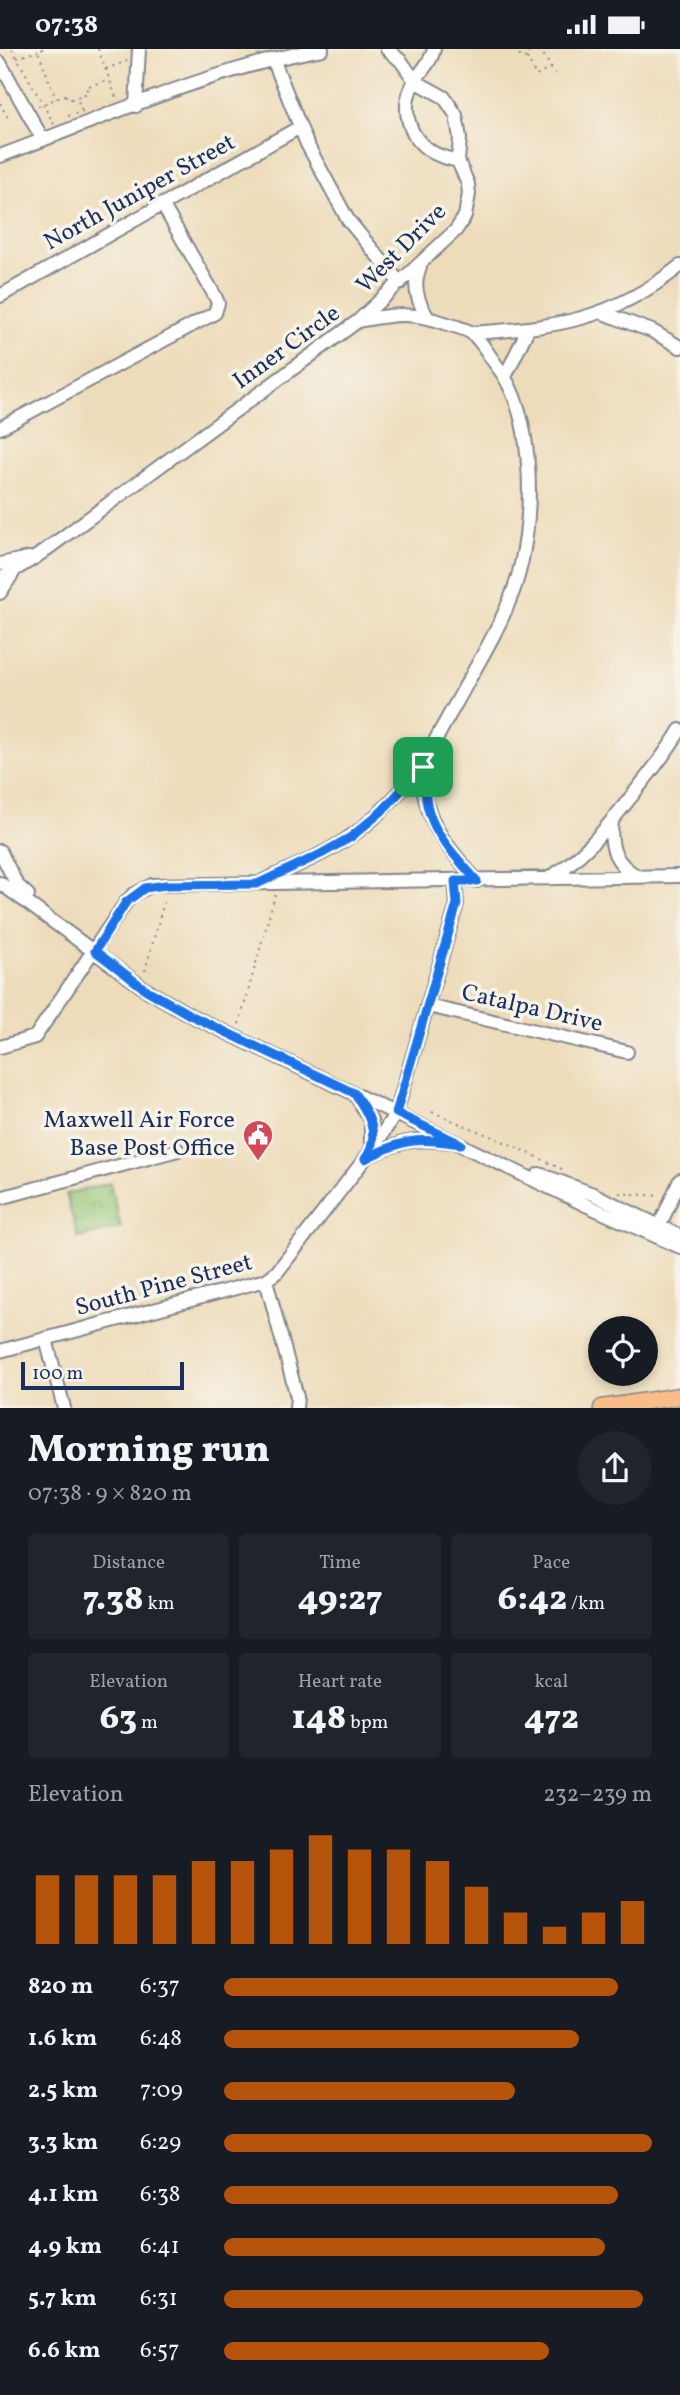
<!DOCTYPE html>
<html lang="en">
<head>
<meta charset="utf-8">
<style>
  :root { --surface:#171b24; --page:#20242c; --text:#f1f3f6; --muted:#9ea1a6; --accent:#b45309 }
  body { margin:0; font-family:Vollkorn,serif; background:var(--page); color:var(--text); height:100vh; display:flex; flex-direction:column; font-size:26px; white-space:nowrap }
  * { box-sizing:border-box; margin:0 }
  p { font-size:23px; color:var(--muted) }
  .icon { flex:none; width:38px; height:38px; fill:none; stroke:currentColor; stroke-width:2; stroke-linecap:round; stroke-linejoin:round }
  .map { position:relative; height:1359px; overflow:hidden }
  .side { display:flex; flex-direction:column; background:var(--surface); flex:1 }
  .side>* { flex:none }
  .buttons { position:absolute; left:588px; top:1267px; display:grid; gap:14px }
  .buttons a { display:grid; place-items:center; width:70px; height:70px; border-radius:50%; background:var(--surface); box-shadow:0 4px 10px #0003; font-size:35px }
  .scale { position:absolute; left:21px; bottom:18px; width:163px; box-sizing:border-box; padding-left:7px; border:4px solid #1b2f5e; border-top:0; font-size:19px; line-height:24px; white-space:nowrap; color:#1b2f5e; -webkit-text-stroke:5px #f7f3e8; paint-order:stroke }
  .pin { position:absolute; display:grid; place-items:center; width:60px; height:60px; color:#fff; margin:-30px; border-radius:14px; box-shadow:0 4px 10px #0006 }
  .round { display:grid; place-items:center; flex:none; width:74px; height:74px; border-radius:37px; background:var(--page) }
  .summary { display:flex; align-items:center; justify-content:space-between; height:119px; padding:0 28px }
  h1 { font-size:38px; font-weight:800; line-height:52px }
  .stats { display:grid; grid-template-columns:repeat(3,1fr); gap:10px; height:119px; padding:7px 28px }
  .stats div { display:grid; align-content:center; border-radius:7px; background:var(--page); text-align:center }
  .stats b { font-size:35px; font-weight:800 }
  .stats small { font-size:19px; font-weight:400 }
  .stats p { font-size:19px }
  .chart { height:196px; padding:14px 28px }
  .chart p { display:flex; justify-content:space-between }
  .chart svg { width:100%; height:126px; margin-top:7px; stroke:var(--accent); stroke-width:6 }
  ul { padding:0 28px; list-style:none; font-size:23px }
  li { display:grid; grid-template-columns:112px 84px 1fr; align-items:center; height:52px }
  li i { height:18px; border-radius:9px; background:var(--accent) }
  .status { display:flex; justify-content:space-between; align-items:center; height:49px; padding:0 35px; background:var(--surface); direction:ltr }
  .status svg { height:19px; fill:currentColor }
  .map>svg:first-child { display:block }
</style>
</head>
<body>
<div class="status"><b>07:38</b><svg viewBox="0 0 49 12"><path d="M0 12V9h3v3zM5 12V6h3v6zM10 12V3h3v9zM15 12V0h3v12zM26 1h20v11H26zM47 4h2v5h-2z"/></svg></div>
<div class="map">
<svg width="680" height="1359" viewBox="0 0 680 1359">
  <defs>
    <pattern id="park-crowns" width="20" height="18" patternUnits="userSpaceOnUse" patternTransform="scale(1.75)"><rect width="20" height="18" fill="#97c777"/><path d="M2 6a3 3 0 1 1 6 0M12 15a3 3 0 1 1 6 0" fill="none" stroke="#7aa265"/></pattern>
  </defs>
  <rect width="100%" height="100%" fill="#f7f3e8"/>
  <filter id="ink" filterUnits="userSpaceOnUse"><feTurbulence type="fractalNoise" baseFrequency=".0143" numOctaves="2"/><feDisplacementMap in="SourceGraphic" scale="14" xChannelSelector="R" yChannelSelector="G"/><feConvolveMatrix kernelMatrix="1 2 1 2 8 2 1 2 1" color-interpolation-filters="sRGB"/></filter>
  <filter id="wash" filterUnits="userSpaceOnUse"><feTurbulence type="fractalNoise" baseFrequency=".00686" numOctaves="4" result="noise"/><feDisplacementMap in="SourceGraphic" scale="28" xChannelSelector="R" yChannelSelector="G"/><feGaussianBlur stdDeviation="1.57" result="paint"/><feColorMatrix in="noise" values="0 0 0 0 0 0 0 0 0 0 0 0 0 0 0 0 0 1.4 0 .05"/><feComposite in="paint" operator="in"/></filter>
  <g filter="url(#wash)">
    <rect width="100%" height="100%" fill="#eddcba"/>
    <!-- park -->
    <path fill="url(#park-crowns)" stroke="#597b6a" stroke-width="2" d="M110 1134 121 1178 78 1189 66 1145Z"/>
  </g>
  <g filter="url(#ink)">
    <g fill="none" stroke-linecap="round" stroke-linejoin="round">
      <!-- minor casing -->
      <g stroke="#84868c" stroke-width="16">
        <path id="minor" d="M434 0C431 14 422 20 415 32 399 57 408 89 432 103 440 108 450 110 458 112
          M273 10 307 95 348 171 400 234
          M0 14 43 91
          M136 57 139 0
          M0 107C103 69 214 19 322 0
          M420 218C412 236 417 252 427 267
          M0 247 300 78
          M603 264 652 282 680 298
          M358 272 456 181 465 167 469 145 468 135 458 112 460 89 456 66 444 48 415 32 401 12 387 0
          M471 284C557 278 611 272 680 217
          M505 328 528 280
          M0 379 215 264 218 254 215 247 162 155
          M0 515 29 509
          M0 530 36 508 358 272C396 265 413 262 451 276 457 278 465 280 470 283 481 290 489 307 497 317 537 368 535 477 515 537 503 572 484 604 466 636 458 652 424 707 423 721 421 770 447 797 477 832
          M0 544 13 524
          M612 771C609 797 614 815 639 828
          M0 802 17 836 28 846
          M549 829C585 807 605 780 631 748 648 726 666 705 680 681
          M263 832C293 818 324 806 351 787 379 768 400 742 423 718
          M0 834 145 940 190 966 588 1157 680 1198
          M428 957 627 1003
          M0 998 35 988 126 853 133 846 152 836 680 827
          M356 1047 371 1072V1102
          M367 1108C401 1092 412 1089 450 1093
          M539 1125 593 1145 680 1187
          M0 1149 178 1101
          M659 1178 680 1131
          M266 1231 297 1348 296 1359
          M46 1290 64 1359
          M0 1302 266 1231 277 1223 371 1102 396 1064 457 855 455 832"/>
      </g>
      <!-- major casing -->
      <g stroke="#84868c" stroke-width="19">
        <path id="major" d="M602 1359 680 1347"/>
      </g>
      <!-- path -->
      <path stroke="#84868c" stroke-width="2" stroke-dasharray="2 5" stroke-linecap="butt" d="M12 0 54 75
        M43 0 38 2 56 50
        M98 0 116 48
        M520 0 518 5 523 10 529 6 528 0
        M540 0 555 25
        M17 9 38 2
        M527 9 536 27 551 19
        M106 20 127 12
        M66 47 68 51 75 49
        M0 54 9 71
        M38 57 68 45
        M81 61 77 48 88 44 86 38 107 31
        M68 67 83 62
        M145 922 165 849
        M239 975 275 846
        M432 1063 514 1097 566 1122
        M619 1144 659 1147"/>
      <!-- minor -->
      <use href="#minor" stroke="#fff" stroke-width="12"/>
      <!-- major -->
      <use href="#major" stroke="#f8bd88" stroke-width="16"/>
    </g>
  </g>
  <g fill="none" stroke-linecap="round" stroke-linejoin="round" filter="url(#ink)">
    <!-- route casing -->
    <g stroke="#fff" stroke-width="14">
      <path id="route" d="M423 718C425 733 424 749 429 763 437 790 459 811 477 832H455L457 855 396 1064 461 1095C414 1089 407 1089 365 1110 382 1087 368 1063 354 1044L190 966 145 940 95 902 126 853 145 839 166 836 257 835 321 805 351 788 382 762Z"/>
    </g>
    <!-- route -->
    <use href="#route" stroke="#1a73e8" stroke-width="9"/>
  </g>
  <!-- icons -->
  <defs>
    <g id="civic-pin" transform="scale(1.575)"><path d="M0 17L-7.5 6A9.5 9.5 0 1 1 7.5 6Z" fill="#d1495b" stroke="#f7f3e8"/><path d="M-.6-6.5H3V-4.5H.6V-3L4-1V1h2V6H-6V1h2V-1L-.6-3ZM-1.2 2.5V6h2.4V2.5Z" fill="#fff"/></g>
  </defs>
  <g fill-rule="evenodd">
    <use href="#civic-pin" x="258" y="1086"/>
  </g>
  <g text-anchor="middle" dominant-baseline="central" stroke-width="7" stroke-linejoin="round" paint-order="stroke">
    <!-- street labels -->
    <g font-size="24" fill="#1b2f5e" stroke="#f7f3e8">
      <text transform="translate(140 144) rotate(-29)">North Juniper Street</text>
      <text transform="translate(402 200) rotate(-45)">West Drive</text>
      <text transform="translate(287 299) rotate(-36)">Inner Circle</text>
      <text transform="translate(532 960) rotate(13)">Catalpa Drive</text>
      <text transform="translate(164 1237) rotate(-15)">South Pine Street</text>
    </g>
    <!-- poi labels -->
    <g font-size="24" fill="#1b2f5e" stroke="#f7f3e8" text-anchor="end">
      <text x="235" y="1072">Maxwell Air Force<tspan x="235" dy="28">Base Post Office</tspan></text>
    </g>
  </g>
</svg>
<div class="buttons">
<a><svg class="icon" aria-label="locate" viewBox="0 0 24 24"><circle cx="12" cy="12" r="6"/><path d="M12 2v4M12 18v4M2 12h4M18 12h4"/></svg></a>
</div>
<div class="scale">100 m</div>
<div class="pin" style="left:423px;top:718px;background:#1e9e55"><svg class="icon" aria-label="arrive" viewBox="0 0 24 24"><path d="M6 21V4h12l-3 4 3 4H6"/></svg></div>
</div>
<section class="side">
<div class="summary"><div><h1>Morning run</h1><p>07:38 · 9 × 820 m</p></div><a class="round"><svg class="icon" aria-label="share" viewBox="0 0 24 24"><path d="M12 15V3M7 8l5-5 5 5M5 13v7h14v-7"/></svg></a></div>
<div class="stats">
<div><p>Distance</p><b>7.38<small> km</small></b></div>
<div><p>Time</p><b>49:27</b></div>
<div><p>Pace</p><b>6:42<small> /km</small></b></div>
</div>
<div class="stats">
<div><p>Elevation</p><b>63<small> m</small></b></div>
<div><p>Heart rate</p><b>148<small> bpm</small></b></div>
<div><p>kcal</p><b>472</b></div>
</div>
<div class="chart"><p><span>Elevation</span>232–239 m</p>
<svg viewBox="0 0 160 44" preserveAspectRatio="none"><path d="M5 44V20M15 44V20M25 44V20M35 44V20M45 44V15M55 44V15M65 44V11M75 44V6M85 44V11M95 44V11M105 44V15M115 44V24M125 44V33M135 44V38M145 44V33M155 44V29"/></svg>
</div>
<ul>
<li><b>820 m</b>6:37<i style="width:92%"></i></li>
<li><b>1.6 km</b>6:48<i style="width:83%"></i></li>
<li><b>2.5 km</b>7:09<i style="width:68%"></i></li>
<li><b>3.3 km</b>6:29<i style="width:100%"></i></li>
<li><b>4.1 km</b>6:38<i style="width:92%"></i></li>
<li><b>4.9 km</b>6:41<i style="width:89%"></i></li>
<li><b>5.7 km</b>6:31<i style="width:98%"></i></li>
<li><b>6.6 km</b>6:57<i style="width:76%"></i></li>
</ul>
</section>
</body>
</html>
